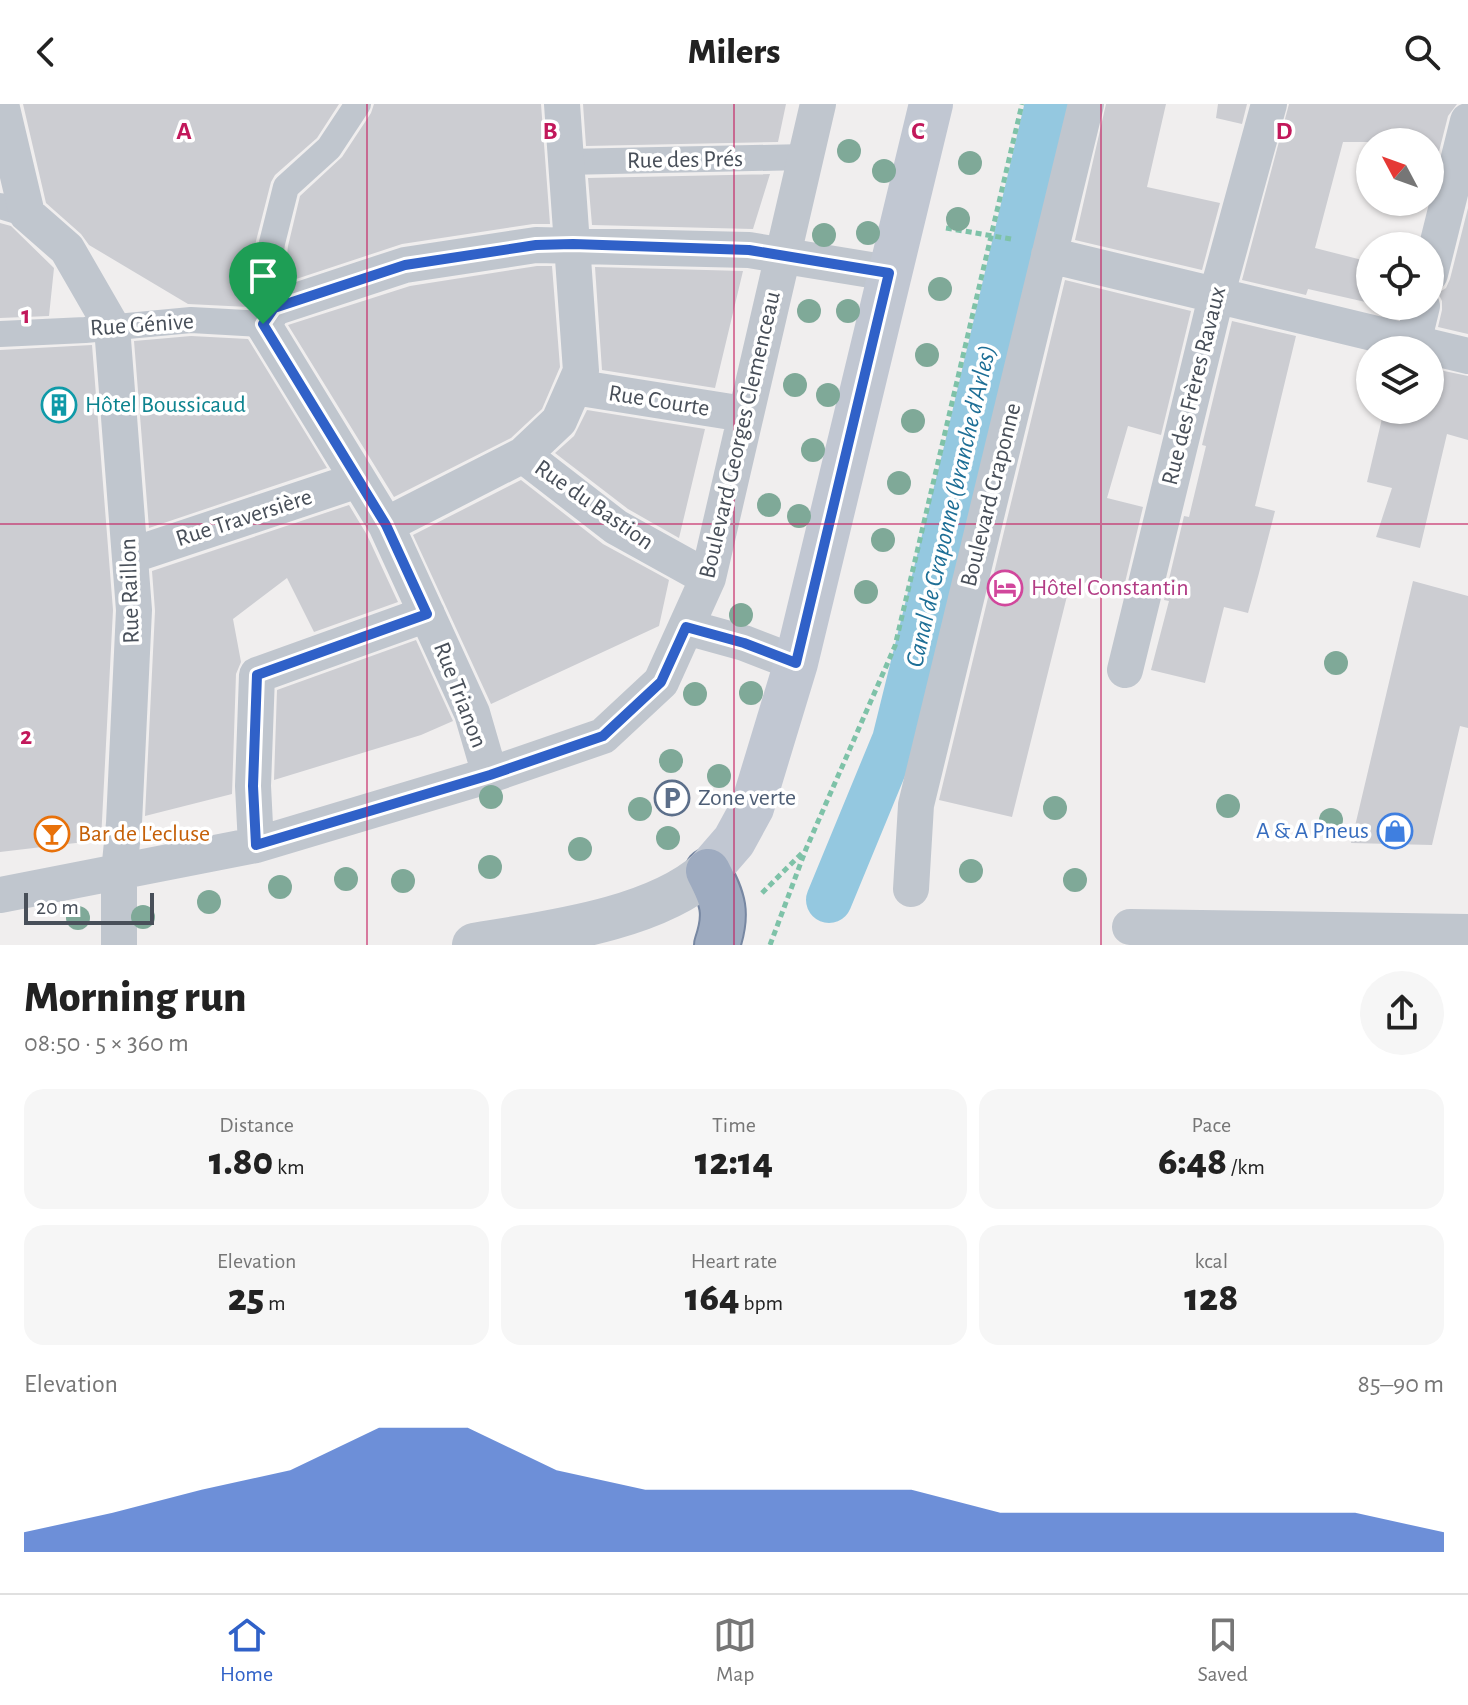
<!DOCTYPE html>
<html lang="en">
<head>
<meta charset="utf-8">
<style>
  :root { --surface:#fff; --page:#f6f6f6; --text:#222; --muted:#767676; --line:#e0e0e0; --accent:#3061c8 }
  body { margin:0; font-family:"Alegreya Sans",sans-serif; background:var(--page); color:var(--text); height:100vh; display:flex; flex-direction:column; font-size:30px; white-space:nowrap }
  * { box-sizing:border-box; margin:0 }
  p { font-size:26px; color:var(--muted) }
  .icon { flex:none; width:44px; height:44px; fill:none; stroke:currentColor; stroke-width:2; stroke-linecap:round; stroke-linejoin:round }
  .map { position:relative; height:841px; overflow:hidden }
  .sheet { display:flex; flex-direction:column; background:var(--surface); flex:1 }
  .sheet>* { flex:none }
  .needle { width:52px; rotate:311deg }
  .buttons { position:absolute; left:1356px; top:24px; display:grid; gap:16px }
  .buttons a { display:grid; place-items:center; width:88px; height:88px; border-radius:50%; background:var(--surface); box-shadow:0 2px 6px #0004; font-size:40px }
  .scale { position:absolute; left:24px; bottom:20px; width:130px; box-sizing:border-box; padding-left:8px; border:4px solid #484f59; border-top:0; font-size:22px; line-height:28px; white-space:nowrap; color:#484f59; -webkit-text-stroke:6px #fff; paint-order:stroke }
  .pin { position:absolute; display:grid; place-items:center; width:68px; height:68px; color:#fff; margin:-82px -34px; border-radius:50% 50% 50% 0; rotate:-45deg; box-shadow:0 0 8px #0007 }
  .pin .icon { rotate:45deg }
  .round { display:grid; place-items:center; flex:none; width:84px; height:84px; border-radius:42px; background:var(--page) }
  .overview { display:flex; align-items:center; justify-content:space-between; height:136px; padding:0 24px }
  h1 { font-size:44px; font-weight:800; line-height:60px }
  .figures { display:grid; grid-template-columns:repeat(3,1fr); gap:12px; height:136px; padding:8px 24px }
  .figures div { display:grid; align-content:center; border-radius:20px; background:var(--page); text-align:center }
  .figures b { font-size:40px; font-weight:800 }
  .figures small { font-size:22px; font-weight:400 }
  .figures p { font-size:22px }
  .chart { height:224px; padding:16px 24px }
  .chart p { display:flex; justify-content:space-between }
  .chart svg { width:100%; height:144px; margin-top:8px; fill:var(--accent); opacity:.7 }
  header { display:flex; justify-content:space-between; align-items:center; height:104px; padding:0 24px; background:var(--surface); font-size:36px; font-weight:800 }
  .tab-bar { display:flex; justify-content:space-around; align-items:center; height:112px; border-top:2px solid var(--line); background:var(--surface); font-size:22px; color:var(--muted) }
  .tab-bar a { display:grid; justify-items:center; gap:4px }
  .tab-bar .active { color:var(--accent) }
  .map>svg:first-child { display:block }
</style>
</head>
<body>
<header><svg class="icon" aria-label="back" viewBox="0 0 24 24"><path d="M15 5l-7 7 7 7"/></svg>Milers<svg class="icon" aria-label="search" viewBox="0 0 24 24"><circle cx="10" cy="10" r="6"/><path d="M15 15l6 6"/></svg></header>
<div class="map">
<svg width="1468" height="841" viewBox="0 0 1468 841">
  <rect width="100%" height="100%" fill="#f0eeee"/>
  <g fill="none" stroke-linecap="round" stroke-linejoin="round">
    <!-- canal -->
    <path stroke="#94c8e0" stroke-width="46" d="M829 796 895 636 968 341 1048 0"/>
  </g>
  <!-- building -->
  <path fill="#cccdd2" d="M23 0H339L317 34 275 71 271 78 256 137 249 203 188 200 89 141 81 130 46 99Z
    M374 0H541L550 120H533L402 140 284 179 288 142 300 92 342 53 371 9Z
    M583 0H786L778 38 586 42Z
    M1106 0H1166L1147 83 1220 99 1202 166 1075 136Z
    M1218 0H1247L1242 20 1216 14Z
    M1289 0H1457L1448 12 1430 83V38H1343L1315 144 1370 158V199L1308 185 1306 191 1242 176Z
    M770 70 753 125 592 121 588 74Z
    M1468 104V230L1438 223 1442 206V197L1438 189 1446 184 1450 175Z
    M0 119 11 122 54 164 49 212 0 214Z
    M537 162H552L560 263 542 305 511 334 394 393 288 221 410 182Z
    M595 163 743 167 715 284 602 266Z
    M1065 176 1191 207 1161 331 1128 322 1107 394 1143 403 1123 487 1071 476 1012 713 939 696Z
    M1232 217 1296 232 1255 402 1275 407 1259 469 1248 509 1224 503 1205 579 1151 566 1169 497 1164 496 1184 412 1189 413 1206 342 1202 341Z
    M191 232 248 235 327 364 149 424 134 237Z
    M92 241 113 506 101 736 0 748V246Z
    M1430 264 1468 272V336L1447 330 1420 444 1376 433 1392 384 1367 378 1384 306H1430Z
    M587 306 705 325 679 434 628 405 555 349 574 332Z
    M521 376 603 440 669 476 659 522 491 600 413 431Z
    M349 401 367 431 398 498 314 528 287 474 233 515 241 558 236 570 232 690 145 712 155 507 152 467Z
    M1413 477 1468 492V624L1460 622 1432 741 1351 739Z
    M416 536 453 617 421 631 274 676 277 586Z"/>
  <g fill="none" stroke-linecap="round" stroke-linejoin="round">
    <!-- trunk casing -->
    <g stroke="#7787a2" stroke-width="48">
      <path id="trunk" d="M708 767C723 796 728 809 717 841"/>
    </g>
    <!-- path -->
    <path stroke="#7ec2a8" stroke-width="5" stroke-dasharray="6 4" stroke-linecap="butt" d="M946 124 1011 135
      M762 789 803 748
      M770 841 806 745 895 542 1022 0"/>
    <!-- pedestrian -->
    <path stroke="#c0c6ce" stroke-width="26" d="M565 58 805 53
      M0 102 27 110
      M0 230 85 226 191 216 263 220 272 139 286 83 329 44 358 0"/>
    <!-- minor -->
    <path stroke="#c0c6ce" stroke-width="36" d="M1 0 27 110 67 145 112 223 134 506 124 719 119 768V841
      M1049 151 1468 252
      M1430 170 1468 17
      M1413 239 1422 202
      M574 283 744 310
      M523 351 616 423 708 474
      M386 421 523 351 559 317 581 267 562 0
      M130 452 358 376
      M686 523 744 539 796 559
      M1125 566 1216 193 1269 0
      M490 671 472 609 386 421 263 220 274 204 405 161 536 141 749 146 889 169
      M256 741 253 682 257 571 427 510
      M911 785 916 701 1086 0
      M0 791 256 741 490 671 603 632 661 578 708 474 818 0
      M1130 823 1468 828"/>
    <!-- tertiary -->
    <path stroke="#c0c6ce" stroke-width="44" d="M474 841C544 829 654 816 708 767"/>
    <!-- secondary -->
    <path stroke="#c1c7d2" stroke-width="44" d="M708 767 734 737 752 704 796 559 931 0"/>
    <!-- trunk -->
    <use href="#trunk" stroke="#9eabc0" stroke-width="44"/>
  </g>
  <!-- trees -->
  <g fill="#7fa998">
    <circle cx="849" cy="47" r="12"/>
    <circle cx="970" cy="59" r="12"/>
    <circle cx="884" cy="67" r="12"/>
    <circle cx="958" cy="115" r="12"/>
    <circle cx="868" cy="129" r="12"/>
    <circle cx="824" cy="131" r="12"/>
    <circle cx="940" cy="185" r="12"/>
    <circle cx="809" cy="207" r="12"/>
    <circle cx="848" cy="207" r="12"/>
    <circle cx="927" cy="251" r="12"/>
    <circle cx="795" cy="281" r="12"/>
    <circle cx="828" cy="291" r="12"/>
    <circle cx="913" cy="317" r="12"/>
    <circle cx="813" cy="346" r="12"/>
    <circle cx="899" cy="379" r="12"/>
    <circle cx="769" cy="401" r="12"/>
    <circle cx="799" cy="412" r="12"/>
    <circle cx="883" cy="436" r="12"/>
    <circle cx="866" cy="488" r="12"/>
    <circle cx="741" cy="511" r="12"/>
    <circle cx="1336" cy="559" r="12"/>
    <circle cx="751" cy="589" r="12"/>
    <circle cx="695" cy="590" r="12"/>
    <circle cx="671" cy="657" r="12"/>
    <circle cx="719" cy="672" r="12"/>
    <circle cx="491" cy="693" r="12"/>
    <circle cx="1228" cy="702" r="12"/>
    <circle cx="1055" cy="704" r="12"/>
    <circle cx="640" cy="705" r="12"/>
    <circle cx="1331" cy="716" r="12"/>
    <circle cx="668" cy="734" r="12"/>
    <circle cx="580" cy="745" r="12"/>
    <circle cx="490" cy="763" r="12"/>
    <circle cx="971" cy="767" r="12"/>
    <circle cx="346" cy="775" r="12"/>
    <circle cx="1075" cy="776" r="12"/>
    <circle cx="403" cy="777" r="12"/>
    <circle cx="280" cy="783" r="12"/>
    <circle cx="209" cy="798" r="12"/>
    <circle cx="143" cy="813" r="12"/>
    <circle cx="78" cy="814" r="12"/>
  </g>
  <g fill="none" stroke-linecap="round" stroke-linejoin="round">
    <!-- route casing -->
    <g stroke="#fff" stroke-width="16">
      <path id="route" d="M573 140 749 146 889 169 796 559 744 539 686 523 661 578 603 632 490 671 256 741 253 682 257 571 427 510 386 421 263 220 274 204 405 161 536 141Z"/>
    </g>
    <!-- route -->
    <use href="#route" stroke="#3061c8" stroke-width="10"/>
  </g>
  <!-- grid -->
  <path fill="none" stroke="#c2185b" stroke-width="2" stroke-opacity="0.55" d="M367 0V841M734 0V841M1101 0V841M0 420H1468"/>
  <!-- icons -->
  <defs>
    <g id="building-ring" transform="scale(1.8)"><circle r="9.5" fill="#fff" stroke="#0f9aa8" stroke-width="1.5"/><path d="M-4-6H4V6H1V3H-1V6H-4ZM-2.5-4.3h1.7v1.8h-1.7ZM.8-4.3h1.7v1.8H.8ZM-2.5-1h1.7V.8h-1.7ZM.8-1h1.7V.8H.8Z" fill="#0f9aa8"/></g>
    <g id="hotel-ring" transform="scale(1.8)"><circle r="9.5" fill="#fff" stroke="#d1479c" stroke-width="1.5"/><path d="M-6-4.5h1.5V1H6V5H4.5V3h-9V5H-6ZM-4 0a1.8 1.8 0 1 1 3.6 0ZM.5 0V-2.5h3Q6-2.5 6 0Z" fill="#d1479c"/></g>
    <g id="parking-ring" transform="scale(1.8)"><circle r="9.5" fill="#fff" stroke="#5c6f8a" stroke-width="1.5"/><path d="M-3.5-5.5H1a3.5 3.5 0 0 1 0 7H-1V5.5H-3.5ZM-1-3.4V-.6H.8a1.4 1.4 0 0 0 0-2.8Z" fill="#5c6f8a"/></g>
    <g id="shop-ring" transform="scale(1.8)"><circle r="9.5" fill="#fff" stroke="#3f7fe0" stroke-width="1.5"/><path d="M-5-2.5h2.3a2.7 3.5 0 0 1 5.4 0H5L5.5 6h-11ZM-1.5-2.5h3a1.5 2.3 0 0 0-3 0Z" fill="#3f7fe0"/></g>
    <g id="bar-ring" transform="scale(1.8)"><circle r="9.5" fill="#fff" stroke="#e8710a" stroke-width="1.5"/><path d="M-6-5H6L.8 .8V4.5H3.5V6h-7V4.5H-.8V.8Z" fill="#e8710a"/></g>
  </defs>
  <g fill-rule="evenodd">
    <use href="#building-ring" x="59" y="301"/>
    <use href="#hotel-ring" x="1005" y="484"/>
    <use href="#parking-ring" x="672" y="694"/>
    <use href="#shop-ring" x="1395" y="727"/>
    <use href="#bar-ring" x="52" y="730"/>
  </g>
  <g text-anchor="middle" dominant-baseline="central" stroke-width="7" stroke-linejoin="round" paint-order="stroke">
    <!-- street labels -->
    <g font-size="24" fill="#484f59" stroke="#fff">
      <text transform="translate(685 56) rotate(-1)">Rue des Prés</text>
      <text transform="translate(142 221) rotate(-4)">Rue Génive</text>
      <text transform="translate(1194 282) rotate(-76)">Rue des Frères Ravaux</text>
      <text transform="translate(659 297) rotate(9)">Rue Courte</text>
      <text transform="translate(740 331) rotate(-77)">Boulevard Georges Clemenceau</text>
      <text transform="translate(991 391) rotate(-76)">Boulevard Craponne</text>
      <text transform="translate(594 401) rotate(35)">Rue du Bastion</text>
      <text transform="translate(244 414) rotate(-18)">Rue Traversière</text>
      <text transform="translate(130 487) rotate(-92)">Rue Raillon</text>
      <text transform="translate(460 591) rotate(69)">Rue Trianon</text>
    </g>
    <!-- culture labels -->
    <g font-size="24" fill="#0d838f" stroke="#fff" text-anchor="start">
      <text x="85" y="301">Hôtel Boussicaud</text>
    </g>
    <!-- hotel labels -->
    <g font-size="24" fill="#b23c85" stroke="#fff" text-anchor="start">
      <text x="1031" y="484">Hôtel Constantin</text>
    </g>
    <!-- service labels -->
    <g font-size="24" fill="#4e5e75" stroke="#fff" text-anchor="start">
      <text x="698" y="694">Zone verte</text>
    </g>
    <!-- shop labels -->
    <g font-size="24" fill="#366cbe" stroke="#fff" text-anchor="end">
      <text x="1369" y="727">A &amp; A Pneus</text>
    </g>
    <!-- food labels -->
    <g font-size="24" fill="#c56008" stroke="#fff" text-anchor="start">
      <text x="78" y="730">Bar de L'ecluse</text>
    </g>
    <!-- water labels -->
    <g font-size="26" font-style="italic" fill="#1e6f96" stroke="#fff">
      <text transform="translate(951 402) rotate(-77)">Canal de Craponne (branche d'Arles)</text>
    </g>
  </g>
  <g font-size="26" text-anchor="middle" font-weight="bold" fill="#c2185b" stroke="#fff" stroke-width="7" stroke-linejoin="round" paint-order="stroke">
    <text x="184" y="35">A</text>
    <text x="550" y="35">B</text>
    <text x="918" y="35">C</text>
    <text x="1284" y="35">D</text>
    <text x="26" y="219">1</text>
    <text x="26" y="640">2</text>
  </g>
</svg>
<div class="buttons">
<a><svg class="needle" viewBox="-14 -14 28 28"><path d="M0-13l5 13h-10z" fill="#e53935"/><path d="M0 13l5-13h-10z" fill="#767676"/></svg></a>
<a><svg class="icon" aria-label="locate" viewBox="0 0 24 24"><circle cx="12" cy="12" r="6"/><path d="M12 2v4M12 18v4M2 12h4M18 12h4"/></svg></a>
<a><svg class="icon" aria-label="layers" viewBox="0 0 24 24"><path d="M12 4l9 5-9 5-9-5zM3 14l9 5 9-5"/></svg></a>
</div>
<div class="scale">20 m</div>
<div class="pin" style="left:263px;top:220px;background:#1e9e55"><svg class="icon" aria-label="arrive" viewBox="0 0 24 24"><path d="M6 21V4h12l-3 4 3 4H6"/></svg></div>
</div>
<section class="sheet">
<div class="overview"><div><h1>Morning run</h1><p>08:50 · 5 × 360 m</p></div><a class="round"><svg class="icon" aria-label="share" viewBox="0 0 24 24"><path d="M12 15V3M7 8l5-5 5 5M5 13v7h14v-7"/></svg></a></div>
<div class="figures">
<div><p>Distance</p><b>1.80<small> km</small></b></div>
<div><p>Time</p><b>12:14</b></div>
<div><p>Pace</p><b>6:48<small> /km</small></b></div>
</div>
<div class="figures">
<div><p>Elevation</p><b>25<small> m</small></b></div>
<div><p>Heart rate</p><b>164<small> bpm</small></b></div>
<div><p>kcal</p><b>128</b></div>
</div>
<div class="chart"><p><span>Elevation</span>85–90 m</p>
<svg viewBox="0 0 160 44" preserveAspectRatio="none"><path d="M0 44V38L10 32L20 25L30 19L40 6L50 6L60 19L70 25L80 25L90 25L100 25L110 32L120 32L130 32L140 32L150 32L160 38V44z"/></svg>
</div>
</section>
<nav class="tab-bar">
<a class="active"><svg class="icon" aria-label="home" viewBox="0 0 24 24"><path d="M3 11l9-7 9 7M6 9v11h12V9"/></svg>Home</a>
<a><svg class="icon" aria-label="map" viewBox="0 0 24 24"><path d="M3 6l6-2 6 2 6-2v14l-6 2-6-2-6 2zM9 4v14M15 6v14"/></svg>Map</a>
<a><svg class="icon" aria-label="saved" viewBox="0 0 24 24"><path d="M7 4h10v16l-5-4-5 4z"/></svg>Saved</a>
</nav>
</body>
</html>
